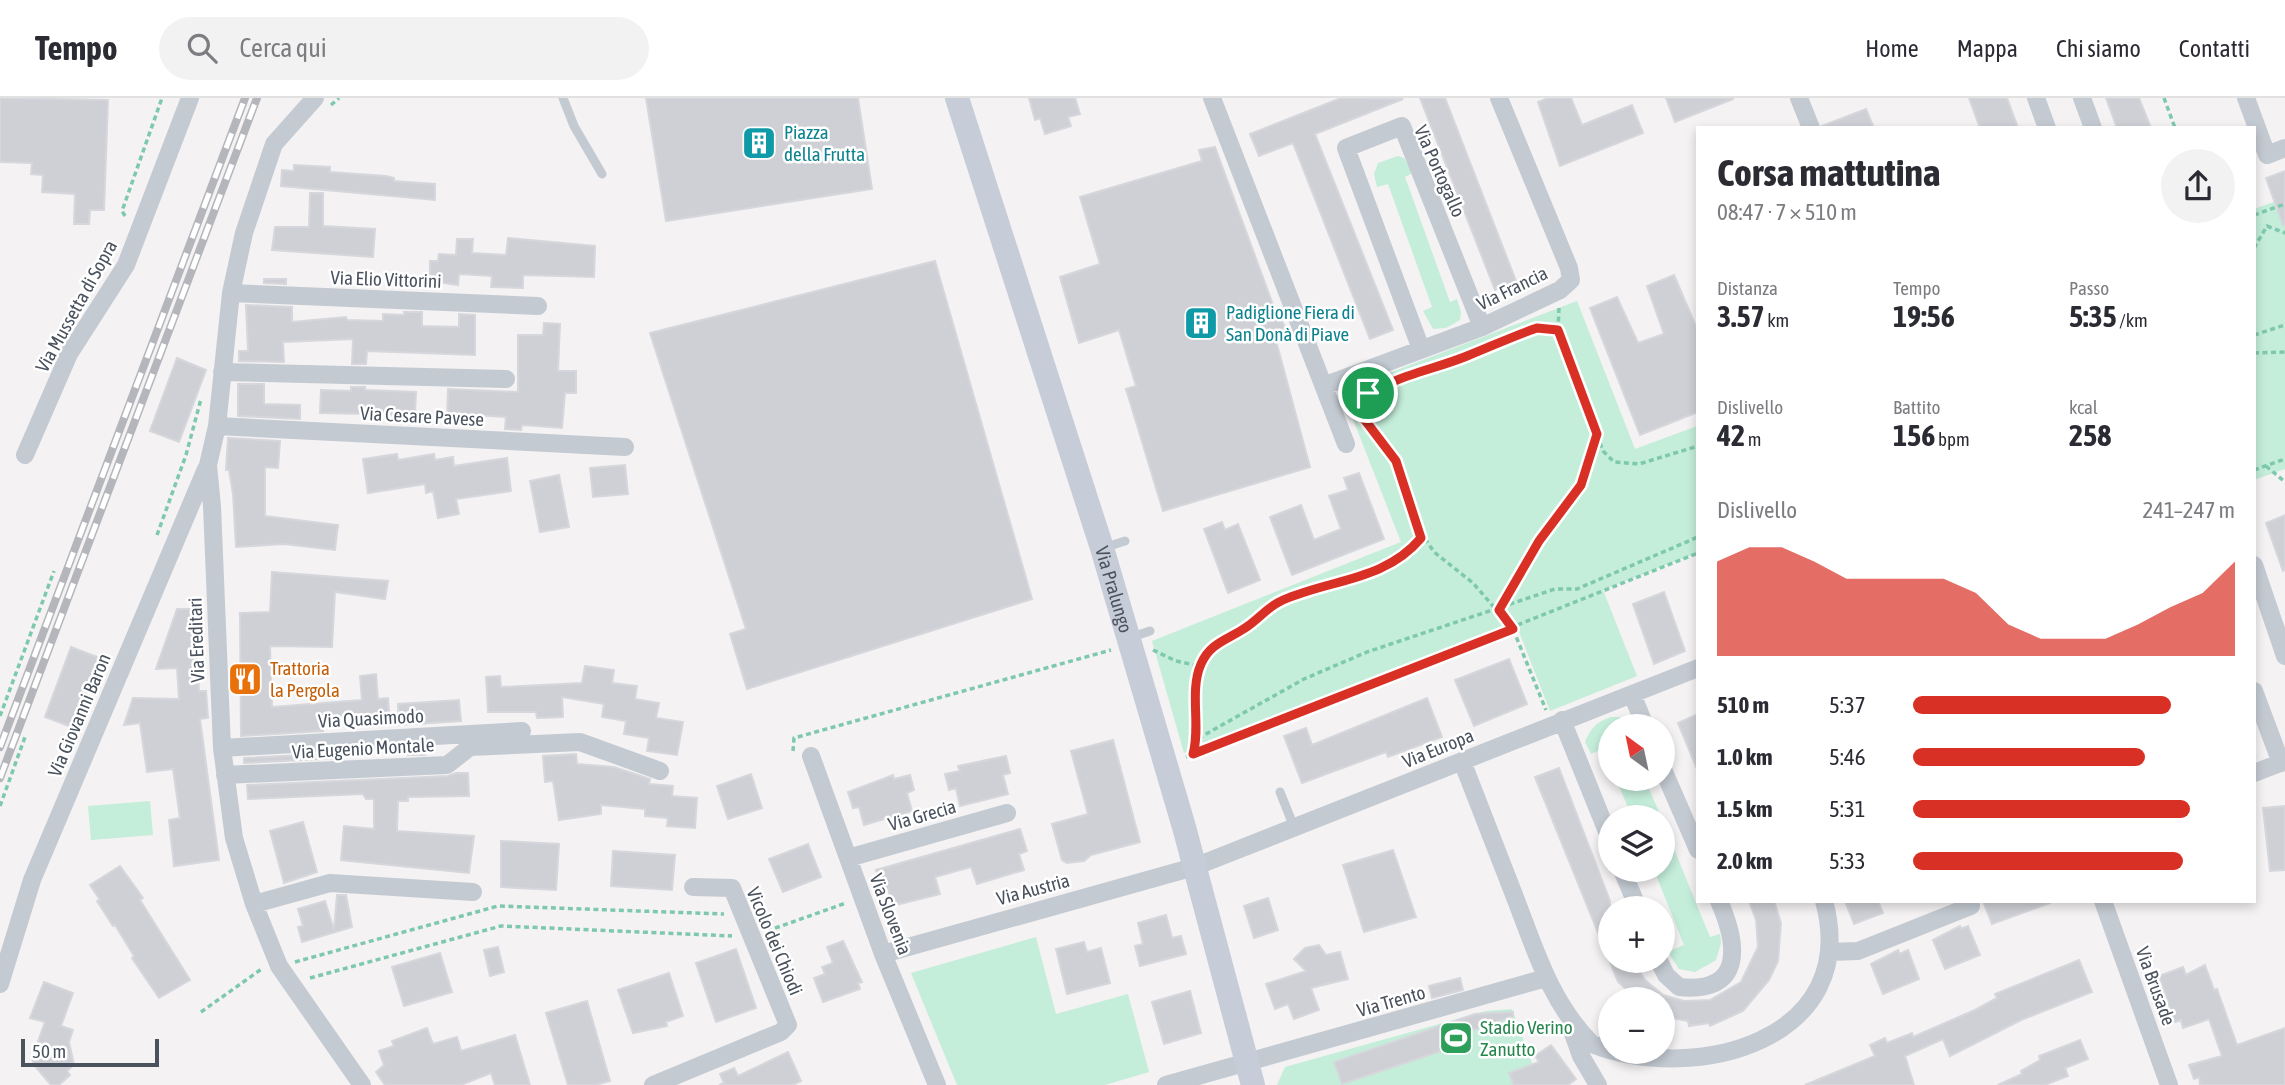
<!DOCTYPE html>
<html lang="it">
<head>
<meta charset="utf-8">
<style>
  :root { --surface:#fff; --page:#f2f2f3; --text:#2b2b33; --muted:#7c7c81; --line:#e1e1e2; --accent:#d93025 }
  body { margin:0; font-family:"Asap Condensed",sans-serif; background:var(--page); color:var(--text); height:100vh; display:flex; flex-direction:column; font-size:26px; white-space:nowrap }
  * { box-sizing:border-box; margin:0 }
  p { font-size:23px; color:var(--muted) }
  .icon { flex:none; width:38px; height:38px; fill:none; stroke:currentColor; stroke-width:2; stroke-linecap:round; stroke-linejoin:round }
  .map { position:relative; flex:1; overflow:hidden }
  .sheet { position:absolute; left:1696px; top:28px; width:560px; height:777px; display:flex; flex-direction:column; background:var(--surface); border-radius:0px; box-shadow:0 4px 10px #0003 }
  .sheet>* { flex:none }
  .needle { width:46px; rotate:327deg }
  .fabs { position:absolute; left:1598px; top:616px; display:grid; gap:14px }
  .fabs a { display:grid; place-items:center; width:77px; height:77px; border-radius:50%; background:var(--surface); box-shadow:0 4px 10px #0003; font-size:35px }
  .scale { position:absolute; left:21px; bottom:18px; width:138px; box-sizing:border-box; padding-left:7px; border:4px solid #4a525e; border-top:0; font-size:19px; line-height:24px; white-space:nowrap; color:#4a525e; -webkit-text-stroke:5px #fff; paint-order:stroke }
  .pin { position:absolute; display:grid; place-items:center; width:60px; height:60px; color:#fff; margin:-30px; border:4px solid #fff; border-radius:50%; box-shadow:0 2px 7px #0007 }
  .round { display:grid; place-items:center; flex:none; width:74px; height:74px; border-radius:37px; background:var(--page) }
  .head { display:flex; align-items:center; justify-content:space-between; height:119px; padding:0 21px }
  h1 { font-size:38px; font-weight:700; line-height:52px }
  .figures { display:grid; grid-template-columns:repeat(3,1fr); gap:10px; height:119px; padding:7px 21px }
  .figures div { display:grid; align-content:center }
  .figures b { font-size:30px; font-weight:700 }
  .figures small { font-size:19px; font-weight:400 }
  .figures p { font-size:19px }
  .chart { height:196px; padding:14px 21px }
  .chart p { display:flex; justify-content:space-between }
  .chart svg { width:100%; height:126px; margin-top:7px; fill:var(--accent); opacity:.7 }
  ul { padding:0 21px; list-style:none; font-size:23px }
  li { display:grid; grid-template-columns:112px 84px 1fr; align-items:center; height:52px }
  li i { height:18px; border-radius:9px; background:var(--accent) }
  header { display:flex; align-items:center; gap:42px; box-sizing:border-box; height:98px; padding:0 35px; background:var(--surface); border-bottom:2px solid var(--line) }
  header strong { font-size:33px }
  nav { display:flex; gap:38px; margin-inline-start:auto; font-size:24px }
  .search { width:490px; height:63px; background:var(--page); display:flex; align-items:center; gap:18px; box-sizing:border-box; padding:0 24px; border-radius:38px; color:var(--muted); font-size:26px }
  .map>svg:first-child { display:block }
</style>
</head>
<body>
<header>
<strong>Tempo</strong>
<div class="search"><svg class="icon" aria-label="search" viewBox="0 0 24 24"><circle cx="10" cy="10" r="6"/><path d="M15 15l6 6"/></svg>Cerca qui</div>
<nav><a>Home</a><a>Mappa</a><a>Chi siamo</a><a>Contatti</a></nav>
</header>
<div class="map">
<svg width="2285" height="987" viewBox="0 0 2285 987">
  <rect width="100%" height="100%" fill="#f4f2f2"/>
  <!-- green -->
  <path fill="#c4edda" d="M1398 58 1404 60 1413 75 1405 79 1450 204 1457 201 1461 214 1460 222 1446 230 1433 231 1423 213 1432 209 1388 86 1377 89 1374 76 1378 65Z
    M2285 100V371L2254 382V111Z
    M1577 203 1635 351 1697 328V455L1603 492 1637 578 1550 613 1516 526 1184 655 1152 543 1401 444 1342 293Z
    M1611 619H1626L1634 628H1610V665L1604 650 1591 656 1585 644C1591 630 1596 624 1611 619Z
    M1616 681H1645L1661 719H1632Z
    M150 703 153 737 91 742 88 708Z
    M1663 724 1710 839 1720 836 1721 845 1716 862 1695 874 1679 871 1668 854 1684 847 1654 772H1662Z
    M1036 839 1056 916 1128 896 1149 974 1105 987H957L911 875Z
    M1512 911 1540 987H1277L1285 969 1486 913Z"/>
  <!-- building -->
  <path fill="#cfd0d5" stroke="#d6d7dc" stroke-width="2" d="M0 0 108 2 104 112H90L89 126H74L75 96 42 94 43 77 31 76 32 65 0 64Z
    M646 0H858L872 91 666 123Z
    M1029 0H1075L1080 16 1068 19 1071 28 1045 36 1040 20 1035 22Z
    M1341 0 1403 1 1315 36 1393 232 1370 241 1293 45 1259 58 1250 36Z
    M1420 0H1445L1516 183 1495 192Z
    M1548 0H1571L1582 27 1632 7 1643 35 1560 68 1538 4Z
    M1666 0H1733V1L1675 24Z
    M1969 0H2007L2018 30H1980Z
    M2106 0H2139L2151 30H2117Z
    M1866 11 1874 30H1822V28Z
    M1215 49 1276 215 1289 234 1275 239 1310 369 1163 413 1126 291 1136 288 1119 232 1079 245 1060 179 1100 166 1080 99 1202 63 1199 52Z
    M294 67 330 69V74L386 78 394 80V83L435 86V102L281 88 282 72 294 73Z
    M2285 73V126L2283 127 2266 80Z
    M310 95H323V128L375 131 373 159 272 152 275 129H309Z
    M508 140 595 148 594 179 523 177V190L491 189 492 178 459 176 458 187 430 183V163H438L439 156 456 157 457 141H473L472 155 506 157Z
    M935 163 1032 501 747 591 730 536 746 531 650 235Z
    M1674 177 1698 233V314L1640 337 1590 210 1617 199 1638 245 1664 236 1647 188Z
    M264 181H286V186L264 185Z
    M246 207 292 209V224L346 219 347 222 383 223V216L404 217V214H422V228L459 229V216L475 217V257L367 253 366 266H352L353 241 283 244 284 264 239 263V253H248Z
    M544 225 560 226 558 273H576V295H565L562 330 522 327 521 332 505 331 506 319 474 317V324L447 322 448 291 518 294V237H543Z
    M177 260 206 272 179 344 150 333Z
    M238 286H264V306L300 307V321L238 318Z
    M351 289H365V292L416 294 415 317 320 315 321 292 351 293Z
    M228 340 280 343 278 370 265 369V418L338 427 335 452 284 446 236 449 233 396 229 372H226Z
    M397 356 398 362 434 356 435 362 453 359 454 368 507 360 511 393 456 401 459 416 438 420 433 393 426 395 425 386 368 395 363 361Z
    M625 367 628 396 593 399 590 370Z
    M1359 375 1384 441 1292 477 1270 419 1301 407 1314 442 1341 431 1329 398 1348 392 1344 380Z
    M559 377 569 429 540 434 530 383Z
    M2285 417V472L2283 473 2266 425Z
    M1222 424 1225 432 1238 426 1260 482 1228 495 1204 431Z
    M272 474 388 483 385 501 335 494 332 549 270 548 272 609 362 602 360 578 376 576 378 601 388 600 389 614 322 620 323 633 241 638 240 515 270 514Z
    M1664 494 1685 553 1654 566 1633 506Z
    M177 511H196L199 593H206L208 620 200 621 219 762 174 768 169 722 180 720 173 671 147 674 140 625 124 627 133 600 179 601 177 570 156 571Z
    M71 549 100 560 74 630 45 619Z
    M1509 561 1527 606 1474 628 1455 582Z
    M585 568 614 572 612 585 637 588 635 601 659 605 656 620 683 624 677 657 647 653 649 640 624 636 626 623 602 619 604 606 562 599 563 619 537 620 536 614H488L486 579 500 578 501 589 582 585Z
    M1427 600 1442 639 1388 659 1386 654 1302 685 1284 638 1306 630 1312 647Z
    M459 602 461 623 399 627 398 606Z
    M1698 616V671H1697L1678 625Z
    M1113 642 1140 744 1091 757 1084 763 1067 765 1062 762 1052 726 1088 716 1071 653Z
    M425 650V657H408V651Z
    M341 655V660L244 665V660Z
    M576 656 577 666 614 669 650 681 649 686 673 688 672 698 697 700 695 730 667 728 668 720 645 718V711L601 707V716L559 722 553 683 545 684 543 658Z
    M1006 658 1010 675 1003 677 1008 696 960 708 956 690 949 692 945 676 960 673 958 668Z
    M1559 670 1610 803V863H1633L1645 882 1663 897 1684 903 1710 902 1741 884 1758 849 1756 822 1749 803H1774L1781 825 1778 863 1769 882 1743 913 1710 928 1709 925 1689 928 1688 923 1662 918V901H1637L1618 884 1535 679Z
    M456 675H468L469 698 408 699V703H398L397 733 474 738 469 775 341 762 344 728 374 731V701H366L363 696 248 701 247 687 448 678Z
    M751 676 762 710 728 721 717 688Z
    M893 677 894 681 910 677 914 692 907 695 912 713 864 727 859 709 853 710 848 694Z
    M2285 708V772L2270 773 2263 710Z
    M303 724 317 774 284 785 270 733Z
    M1020 731 1027 753 1019 756 1024 772 977 786 971 769 935 779 940 796 892 808 888 791 882 793 876 772Z
    M501 743 559 746 556 792 501 789Z
    M808 746 821 779 783 794 769 761Z
    M1393 752 1416 819 1364 834 1343 767Z
    M613 753 675 757 672 792 611 788Z
    M120 768 143 800 140 802 190 882 159 900 132 860 134 858 115 827 113 828 97 803 100 802 90 787Z
    M337 797H346L352 829 302 844 298 829 303 828 298 811 325 803 334 832Z
    M1268 800 1278 832 1254 840 1244 808Z
    M1845 803H1878L1883 815 1854 826Z
    M1983 803H2050V805L1992 826Z
    M1166 817 1172 840 1181 838 1186 856 1140 868 1135 848 1143 846 1138 825Z
    M1960 828 1961 831 1968 828 1980 857 1945 871 1933 842Z
    M843 843 862 884 858 885 860 891 823 904 814 880 825 876 822 869 833 865 827 849Z
    M1084 844 1087 854 1101 850 1110 885 1067 896 1056 851Z
    M1319 847 1326 857 1340 854 1348 881 1311 890 1319 912 1294 921 1288 906 1275 911 1266 886 1306 873 1294 861 1305 850Z
    M498 849 504 874 490 878 484 852Z
    M736 851 756 910 716 924 696 865Z
    M1898 852 1900 856 1908 852 1919 881 1883 896 1871 866Z
    M440 855 452 894 404 908 392 869Z
    M2079 862 2092 894 2021 922 1950 958 1943 941 1905 958 1914 987H1805L1875 958 1870 947 1885 940 1887 945 1912 935 1913 939 1977 911 1997 900 1995 896Z
    M2205 867 2214 892 2217 891 2237 947 2285 930V987H2200L2199 979 2194 981 2189 967 2222 958 2209 921 2183 930 2181 922 2175 924 2159 878 2183 869 2186 877Z
    M669 875 683 918 666 924 667 928 633 935 618 892Z
    M1460 880 1463 892 1432 900 1429 888Z
    M44 884 73 895 61 928 73 932 69 944 74 967 67 973 70 977 59 987H51L34 967 32 960 45 924 30 920Z
    M1190 893 1201 935 1164 946 1152 904Z
    M587 903 610 983 595 987H568L546 915Z
    M1513 914V918L1468 934 1471 943 1342 986 1334 964 1475 916Z
    M427 930 433 946 457 939 461 953 515 937 530 987H495L491 975 461 987H385L376 974 384 967 379 953 394 948 392 943Z
    M2080 942 2088 961 2065 970 2068 978 2045 987H1998L2022 976 2021 973 2040 962 2039 958Z
    M1551 947 1576 981 1568 987H1514L1509 975 1539 964 1535 958Z
    M788 954 801 983 793 987H719L724 985 720 976 734 970 738 978Z"/>
  <g fill="none" stroke-linecap="round" stroke-linejoin="round">
    <!-- path -->
    <path stroke="#7ec9ae" stroke-width="3.5" stroke-dasharray="5 3.5" stroke-linecap="butt" d="M2164 0 2175 30
      M331 7 339 0
      M2254 117 2285 106
      M125 118 122 113 162 0
      M2254 150 2267 128 2285 135
      M1558 232 1559 210
      M2254 237 2285 227
      M2254 255 2285 254
      M1430 269C1468 259 1522 226 1558 232L1603 353 1614 364 1639 366 1698 348
      M1407 278 1368 295 1355 309 1396 363 1420 433 1434 454 1473 485 1513 531 1546 612
      M1348 296 1355 309
      M2266 368 2285 384
      M2254 372 2285 361
      M157 437 186 357 201 301
      M1500 510 1539 443 1581 387 1597 336
      M1153 552 1176 563 1199 568
      M0 618 54 473
      M1197 641 1199 568 1210 550 1244 531 1280 503 1345 485 1406 457 1421 440 1420 436
      M793 653 794 640 1111 552
      M1193 656 1197 641 1304 581 1367 554 1555 491H1577L1698 439
      M1186 659 1698 455
      M0 708 25 639
      M767 833 846 805
      M295 864 498 808 724 816
      M310 880 501 828 732 838
      M201 914 263 870"/>
    <!-- lane -->
    <path stroke="#c4cad2" stroke-width="9" d="M563 0 574 28 602 76
      M1103 450 1125 443
      M1129 540 1150 533
      M1280 694 1294 729"/>
    <!-- street -->
    <path stroke="#c4cad2" stroke-width="18" d="M315 0 274 46 244 135 231 195 217 328 208 367 212 408 222 650 234 740 254 806 279 868 362 987
      M1212 0 1346 346
      M1799 0 1811 30
      M2036 0 2047 30
      M2082 0 2093 30
      M2246 0 2267 57 2285 50
      M231 195 538 208
      M1421 251 1346 50 1402 28 1482 229
      M222 274 506 281
      M1326 287 1482 229 1560 192 1571 182 1569 170 1499 0
      M217 328 625 349
      M25 357 69 256 126 167 190 0
      M2254 467 2285 558
      M2254 593 2281 665
      M1632 596 1645 628
      M1562 622 1610 741
      M222 650 522 633
      M811 658 883 856 937 987
      M1462 663C1480 709 1498 755 1516 802 1536 854 1551 905 1592 946 1697 987 1862 941 1824 803
      M1662 669 1698 752
      M2254 675 2285 663
      M225 677 447 667 470 649 580 644 660 673
      M848 760 1007 715
      M1622 772 1638 810
      M2103 803 2169 987
      M254 806 330 785 473 794
      M1829 854 1858 853 1971 808 1969 803
      M883 856 1194 769 1698 570
      M1659 863 1666 877 1679 889C1745 896 1738 846 1719 803
      M0 886 32 782 206 371
      M1570 927 1581 958 1598 987
      M653 987 781 934 788 927 732 790 693 789
      M1166 987 1546 880"/>
    <!-- secondary -->
    <path stroke="#c6ccd8" stroke-width="24" id="s1" d="M957 0 1102 450 1184 729 1253 987"/>
    <!-- rail casing -->
    <g stroke="#b4b6bb" stroke-width="8">
      <path id="rail" d="M0 649 245 0
        M0 680 257 0"/>
    </g>
    <!-- rail -->
    <use href="#rail" stroke="#fff" stroke-width="5" stroke-dasharray="16" stroke-linecap="butt"/>
  </g>
  <g fill="none" stroke-linecap="round" stroke-linejoin="round">
    <!-- route casing -->
    <g stroke="#fff" stroke-width="14">
      <path id="route" d="M1537 230 1558 232 1597 336 1581 387 1539 443 1499 512 1513 531 1193 656C1201 628 1189 593 1201 566 1210 545 1227 542 1245 530 1259 521 1267 509 1283 502 1331 481 1385 483 1421 440L1396 363 1355 309C1385 278 1428 274 1467 258 1490 249 1513 238 1537 230Z"/>
    </g>
    <!-- route -->
    <use href="#route" stroke="#d93025" stroke-width="9"/>
  </g>
  <!-- icons -->
  <defs>
    <g id="building-square" transform="scale(1.75)"><rect x="-9" y="-9" width="18" height="18" rx="4" fill="#0f9aa8" stroke="#fff"/><path d="M-4-6H4V6H1V3H-1V6H-4ZM-2.5-4.3h1.7v1.8h-1.7ZM.8-4.3h1.7v1.8H.8ZM-2.5-1h1.7V.8h-1.7ZM.8-1h1.7V.8H.8Z" fill="#fff"/></g>
    <g id="restaurant-square" transform="scale(1.75)"><rect x="-9" y="-9" width="18" height="18" rx="4" fill="#e8710a" stroke="#fff"/><path d="M-5-6h1v4h1v-4h1v4h1v-4h1v5L-1.5 .5V6h-2V.5L-5-1ZM5-6V6H3V1.5H1.5Q1.5-4 5-6Z" fill="#fff"/></g>
    <g id="stadium-square" transform="scale(1.75)"><rect x="-9" y="-9" width="18" height="18" rx="4" fill="#2e9e5b" stroke="#fff"/><path d="M0-5a6.5 5 0 1 0 0 10a6.5 5 0 1 0 0-10ZM-3.5-1.8h7v3.6h-7Z" fill="#fff"/></g>
  </defs>
  <g fill-rule="evenodd">
    <use href="#building-square" x="759" y="45"/>
    <use href="#building-square" x="1201" y="225"/>
    <use href="#restaurant-square" x="245" y="581"/>
    <use href="#stadium-square" x="1456" y="940"/>
  </g>
  <g text-anchor="middle" dominant-baseline="central" stroke-width="5" stroke-linejoin="round" paint-order="stroke">
    <!-- culture labels -->
    <g font-size="19" fill="#0d838f" stroke="#fff" text-anchor="start">
      <text x="784" y="34">Piazza<tspan x="784" dy="22">della Frutta</tspan></text>
      <text x="1226" y="214">Padiglione Fiera di<tspan x="1226" dy="22">San Donà di Piave</tspan></text>
    </g>
    <!-- street labels -->
    <g font-size="19" fill="#4a525e" stroke="#fff">
      <text transform="translate(1440 73) rotate(66)">Via Portogallo</text>
      <text transform="translate(386 181) rotate(2)">Via Elio Vittorini</text>
      <text transform="translate(1512 190) rotate(-26)">Via Francia</text>
      <text transform="translate(76 208) rotate(-61)">Via Mussetta di Sopra</text>
      <text transform="translate(422 318) rotate(3)">Via Cesare Pavese</text>
      <text stroke="none"><textPath href="#s1" startOffset="516">Via Pralungo</textPath></text>
      <text transform="translate(196 542) rotate(-92)">Via Ereditari</text>
      <text transform="translate(79 617) rotate(-67)">Via Giovanni Baron</text>
      <text transform="translate(371 620) rotate(-3)">Via Quasimodo</text>
      <text transform="translate(363 650) rotate(-3)">Via Eugenio Montale</text>
      <text transform="translate(1438 650) rotate(-22)">Via Europa</text>
      <text transform="translate(922 717) rotate(-16)">Via Grecia</text>
      <text transform="translate(1033 791) rotate(-15)">Via Austria</text>
      <text transform="translate(891 816) rotate(69)">Via Slovenia</text>
      <text transform="translate(775 843) rotate(67)">Vicolo dei Chiodi</text>
      <text transform="translate(2156 888) rotate(70)">Via Brusade</text>
      <text transform="translate(1391 903) rotate(-16)">Via Trento</text>
    </g>
    <!-- food labels -->
    <g font-size="19" fill="#c56008" stroke="#fff" text-anchor="start">
      <text x="270" y="570">Trattoria<tspan x="270" dy="22">la Pergola</tspan></text>
    </g>
    <!-- leisure labels -->
    <g font-size="19" fill="#27864d" stroke="#fff" text-anchor="start">
      <text x="1480" y="929">Stadio Verino<tspan x="1480" dy="22">Zanutto</tspan></text>
    </g>
  </g>
</svg>
<div class="fabs">
<a><svg class="needle" viewBox="-14 -14 28 28"><path d="M0-13l5 13h-10z" fill="#e53935"/><path d="M0 13l5-13h-10z" fill="#7c7c81"/></svg></a>
<a><svg class="icon" aria-label="layers" viewBox="0 0 24 24"><path d="M12 4l9 5-9 5-9-5zM3 14l9 5 9-5"/></svg></a>
<a>+</a>
<a>−</a>
</div>
<div class="scale">50 m</div>
<div class="pin" style="left:1368px;top:295px;background:#1e9e55"><svg class="icon" aria-label="arrive" viewBox="0 0 24 24"><path d="M6 21V4h12l-3 4 3 4H6"/></svg></div>
<section class="sheet">
<div class="head"><div><h1>Corsa mattutina</h1><p>08:47 · 7 × 510 m</p></div><a class="round"><svg class="icon" aria-label="share" viewBox="0 0 24 24"><path d="M12 15V3M7 8l5-5 5 5M5 13v7h14v-7"/></svg></a></div>
<div class="figures">
<div><p>Distanza</p><b>3.57<small> km</small></b></div>
<div><p>Tempo</p><b>19:56</b></div>
<div><p>Passo</p><b>5:35<small> /km</small></b></div>
</div>
<div class="figures">
<div><p>Dislivello</p><b>42<small> m</small></b></div>
<div><p>Battito</p><b>156<small> bpm</small></b></div>
<div><p>kcal</p><b>258</b></div>
</div>
<div class="chart"><p><span>Dislivello</span>241–247 m</p>
<svg viewBox="0 0 160 44" preserveAspectRatio="none"><path d="M0 44V11L10 6L20 6L30 11L40 17L50 17L60 17L70 17L80 22L90 33L100 38L110 38L120 38L130 33L140 27L150 22L160 11V44z"/></svg>
</div>
<ul>
<li><b>510 m</b>5:37<i style="width:80%"></i></li>
<li><b>1.0 km</b>5:46<i style="width:72%"></i></li>
<li><b>1.5 km</b>5:31<i style="width:86%"></i></li>
<li><b>2.0 km</b>5:33<i style="width:84%"></i></li>
</ul>
</section>
</div>
</body>
</html>
